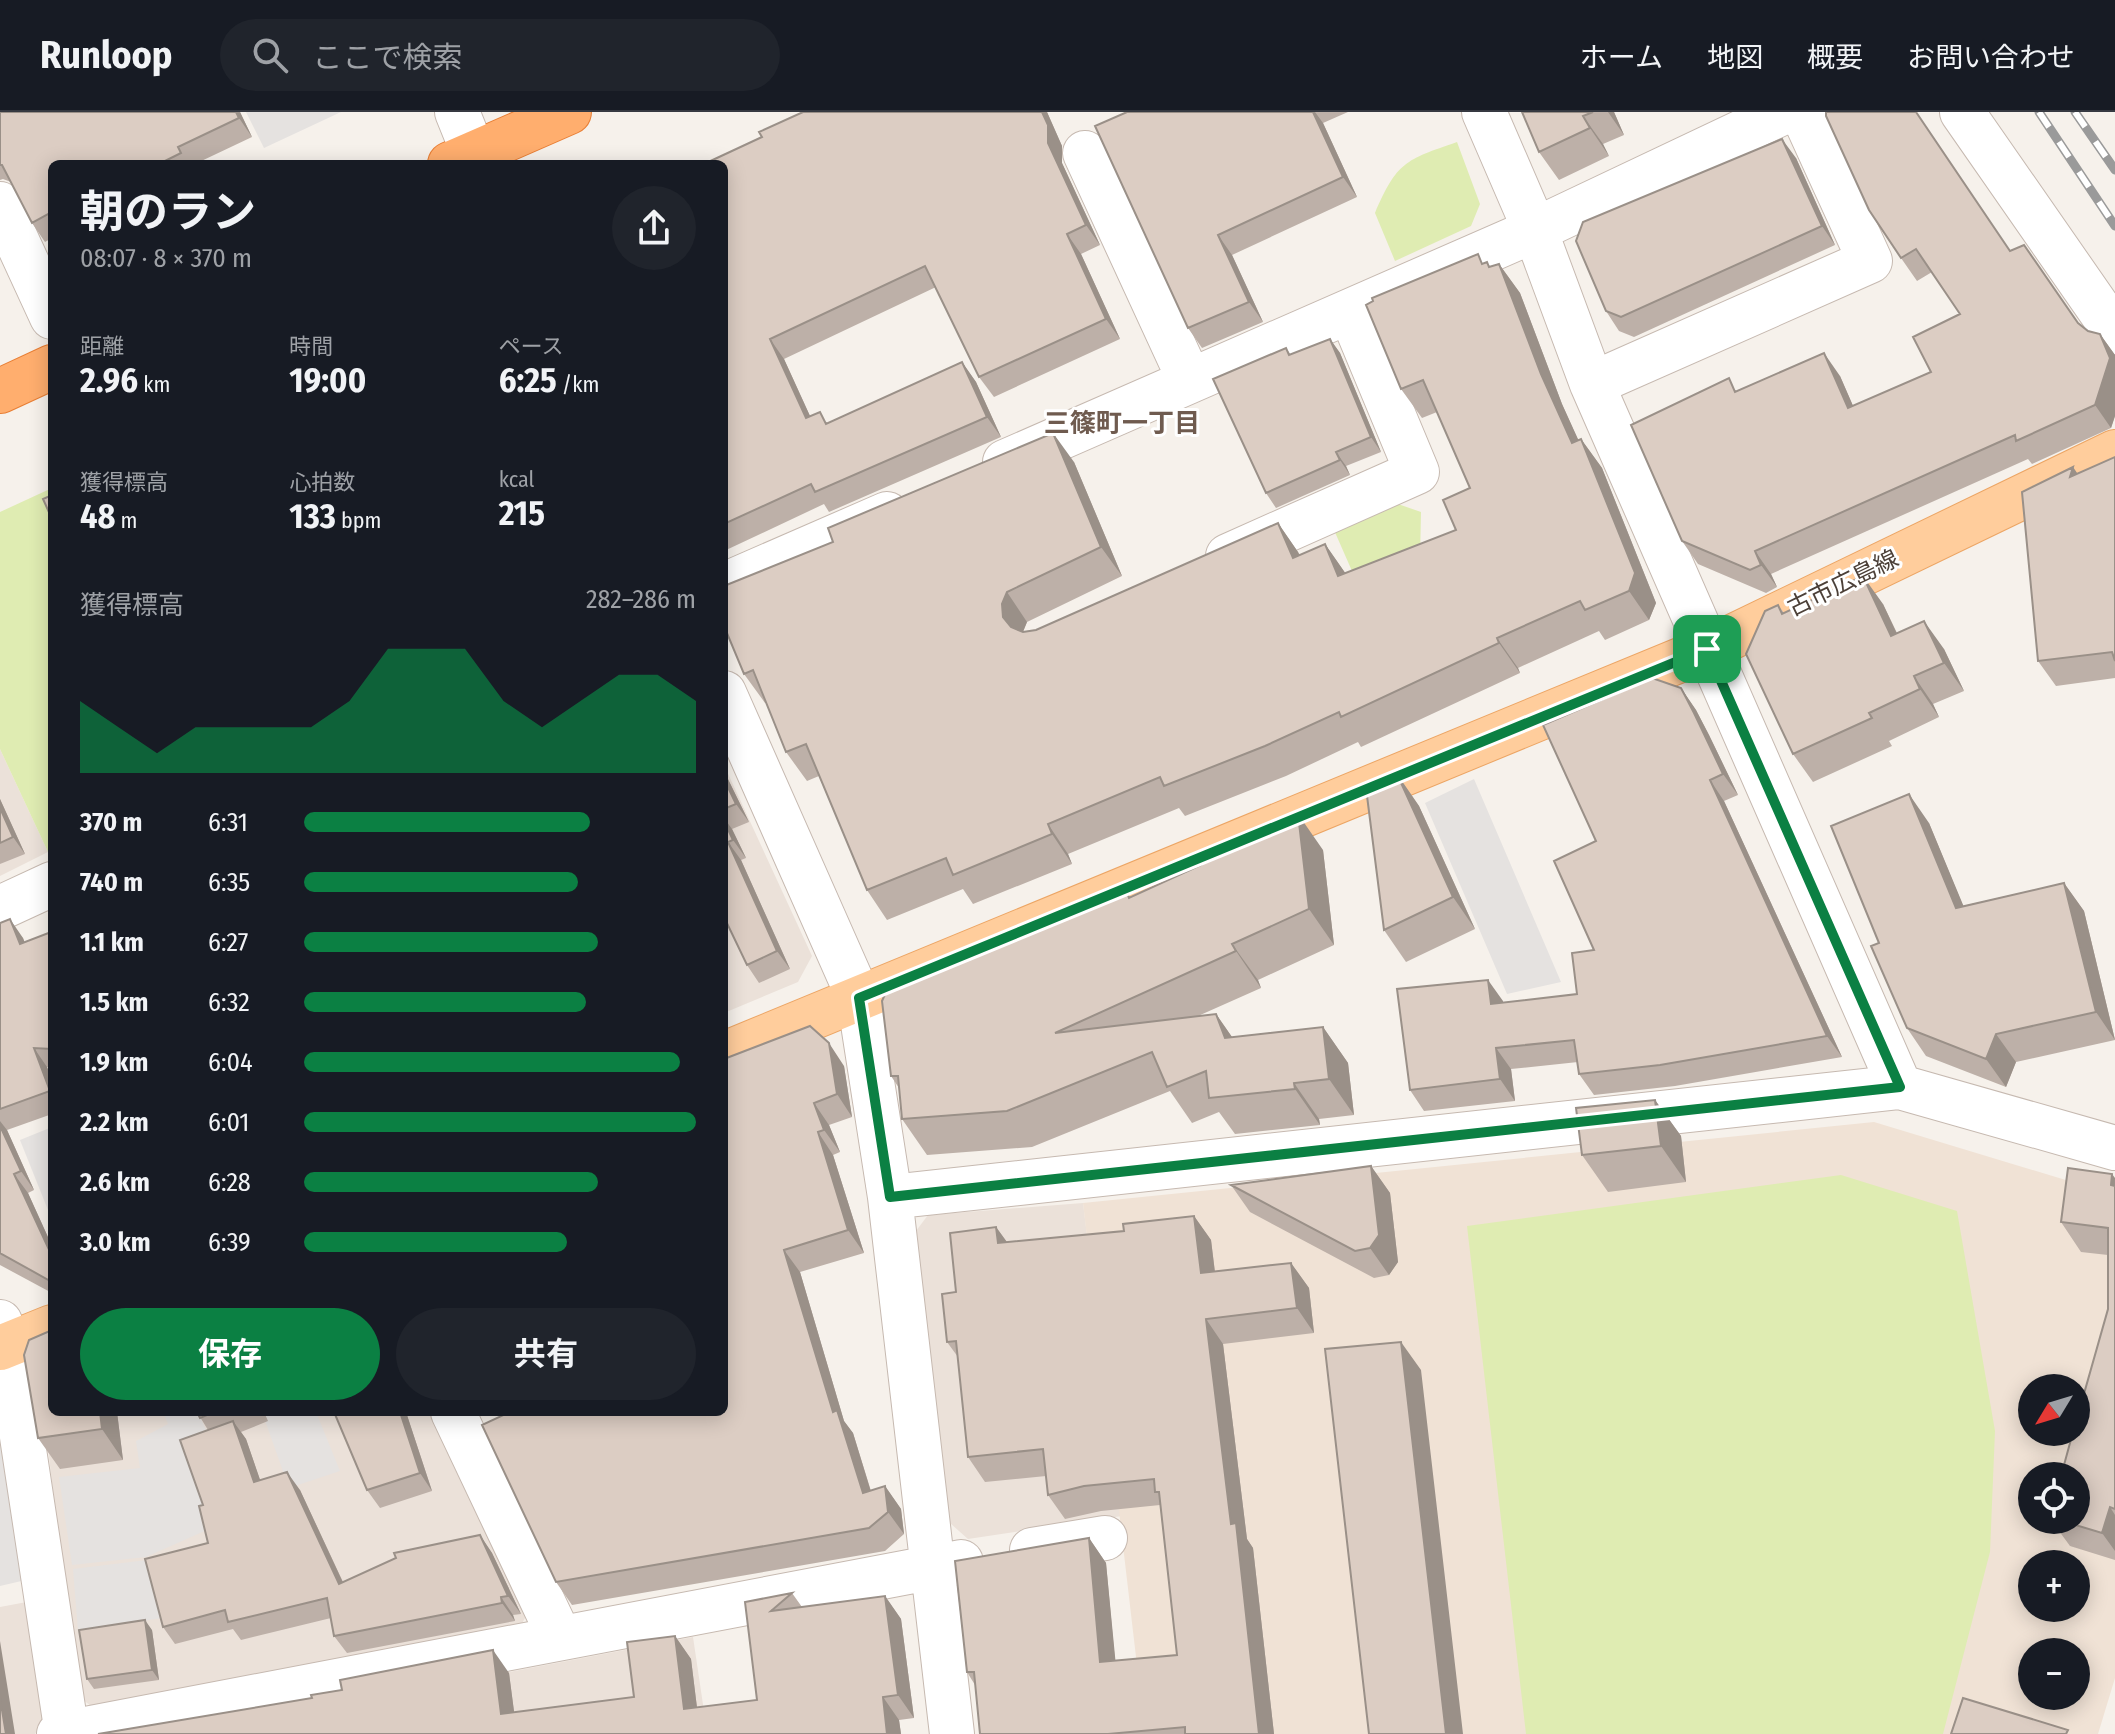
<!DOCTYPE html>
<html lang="ja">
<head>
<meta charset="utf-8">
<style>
  :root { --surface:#171b24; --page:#20242c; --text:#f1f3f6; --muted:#9ea1a6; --line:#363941; --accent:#0b8043 }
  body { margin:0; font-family:"Fira Sans Condensed","Noto Sans JP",sans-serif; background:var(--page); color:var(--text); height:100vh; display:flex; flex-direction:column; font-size:30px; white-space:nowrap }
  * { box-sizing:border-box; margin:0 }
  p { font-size:26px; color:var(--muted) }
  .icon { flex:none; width:44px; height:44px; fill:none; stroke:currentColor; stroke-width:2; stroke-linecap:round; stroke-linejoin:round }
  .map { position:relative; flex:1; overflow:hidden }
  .drawer { position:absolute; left:48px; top:48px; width:680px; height:1256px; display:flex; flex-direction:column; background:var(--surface); border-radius:12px; box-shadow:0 4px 20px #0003 }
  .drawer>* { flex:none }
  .needle { width:52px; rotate:232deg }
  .controls { position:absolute; left:2018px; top:1262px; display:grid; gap:16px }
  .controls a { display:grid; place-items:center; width:72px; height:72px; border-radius:50%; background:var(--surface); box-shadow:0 4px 20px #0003; font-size:40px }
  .pin { position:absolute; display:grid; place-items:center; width:68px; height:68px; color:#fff; margin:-34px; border-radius:16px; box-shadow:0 4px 12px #0006 }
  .round { display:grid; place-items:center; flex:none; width:84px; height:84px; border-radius:42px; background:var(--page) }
  .head { display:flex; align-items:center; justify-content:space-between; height:136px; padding:0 32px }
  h1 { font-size:44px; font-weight:700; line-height:60px }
  .metrics { display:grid; grid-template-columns:repeat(3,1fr); gap:12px; height:136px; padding:8px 32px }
  .metrics div { display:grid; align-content:center }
  .metrics b { font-size:34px; font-weight:700 }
  .metrics small { font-size:22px; font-weight:400 }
  .metrics p { font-size:22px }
  .chart { height:224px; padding:16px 32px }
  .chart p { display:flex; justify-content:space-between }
  .chart svg { width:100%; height:144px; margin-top:8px; fill:var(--accent); opacity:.7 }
  .action { display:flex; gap:16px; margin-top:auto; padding:16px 32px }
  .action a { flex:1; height:92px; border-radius:48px; background:var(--accent); color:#fff; font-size:32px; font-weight:700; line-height:92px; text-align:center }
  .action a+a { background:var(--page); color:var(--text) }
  ul { padding:0 32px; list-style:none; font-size:26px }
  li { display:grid; grid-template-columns:128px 96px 1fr; align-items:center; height:60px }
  li i { height:20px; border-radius:10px; background:var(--accent) }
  header { display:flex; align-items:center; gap:48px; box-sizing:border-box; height:112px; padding:0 40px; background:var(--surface); border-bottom:2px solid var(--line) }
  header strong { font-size:38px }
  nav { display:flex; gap:44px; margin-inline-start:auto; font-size:28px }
  .search { width:560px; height:72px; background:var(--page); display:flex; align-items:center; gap:20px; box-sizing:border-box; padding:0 28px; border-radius:44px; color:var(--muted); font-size:30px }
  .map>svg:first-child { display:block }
</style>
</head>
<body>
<header>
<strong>Runloop</strong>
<div class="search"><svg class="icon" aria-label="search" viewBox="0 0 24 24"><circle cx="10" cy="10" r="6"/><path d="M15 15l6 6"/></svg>ここで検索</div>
<nav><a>ホーム</a><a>地図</a><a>概要</a><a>お問い合わせ</a></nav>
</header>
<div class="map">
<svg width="2115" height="1622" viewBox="0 0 2115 1622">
  <rect width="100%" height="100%" fill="#f6f1eb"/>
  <!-- residential -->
  <path fill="#ebe1d9" d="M0 637 48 740 0 764Z
    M724 653 812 844 798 870 724 901Z
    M1083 1091 1122 1404 968 1427 950 1411 913 1123 928 1103Z
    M41 1274 52 1300H436L531 1495 519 1517 97 1599 76 1582Z
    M32 1489 49 1603 35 1622H0V1495Z
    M693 1525 705 1606 719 1622H183Z"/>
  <!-- education -->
  <path fill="#f0e2d5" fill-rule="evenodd" d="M1874 1010 2115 1083V1566L2098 1622H1145L1083 1091ZM2032 1276H2076V1320H2032ZM2032 1364H2076V1408H2032ZM2032 1452H2076V1496H2032ZM2032 1540H2076V1584H2032Z"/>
  <!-- green -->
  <path fill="#dfecb2" d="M1457 30 1480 92 1471 114 1395 149 1375 101C1397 50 1405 48 1457 30Z
    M52 376V739L48 740 0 637V400Z
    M1395 391 1421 400 1420 448 1359 475 1334 418Z
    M1841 1063 1957 1099 1995 1319 1990 1440 1943 1622H1526L1467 1114Z"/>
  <!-- parking -->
  <path fill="#e5e2e0" d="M246 0H341L264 36Z
    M1474 667 1561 870 1507 882 1425 691Z
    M52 1015V1108L20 1028Z
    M0 1292 30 1467 0 1474Z
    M163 1300H198L210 1327 209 1417 146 1445 72 1453 59 1365 140 1356 136 1329 168 1312Z
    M262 1300H316L340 1359 289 1376Z
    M147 1448 162 1506 78 1519 73 1457Z"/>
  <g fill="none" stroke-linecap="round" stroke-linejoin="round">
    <!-- minor casing -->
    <g stroke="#c6b9b0" stroke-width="46">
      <path id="minor" d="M457 0 478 52
        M1484 0 1535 118 1592 272 1900 975
        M1962 0 2115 220
        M1085 41 1190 269
        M0 92 52 205
        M1592 272 1870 149 1802 0
        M1005 350 1535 118 1784 0
        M1228 444 1417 360 1350 199
        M724 473 887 402
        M724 581 859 886 890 1085 952 1622
        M0 796 52 772
        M890 1085 1900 975 2115 1036
        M0 1210 8 1232 67 1622
        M453 1300 560 1526
        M1032 1438 1105 1426
        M59 1622 961 1450"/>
    </g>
    <!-- major casing -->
    <g stroke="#eca564" stroke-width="46">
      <path id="major" d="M724 942 1707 537 2115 340
        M0 1236 52 1215"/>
    </g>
    <!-- highway casing -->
    <g stroke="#e87e34" stroke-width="46">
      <path id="highway" d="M450 52 569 0
        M0 279 52 255"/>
    </g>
    <!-- minor -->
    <use href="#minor" stroke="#fff" stroke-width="44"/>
    <!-- major -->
    <use href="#major" stroke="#ffcd9c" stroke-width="44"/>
    <!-- highway -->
    <use href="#highway" stroke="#ffae6e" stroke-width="44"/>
    <!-- rail casing -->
    <g stroke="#9a9a9a" stroke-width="9">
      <path id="rail" d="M2039 0 2115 114
        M2075 0 2115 58"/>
    </g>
    <!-- rail -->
    <use href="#rail" stroke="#fff" stroke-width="6" stroke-dasharray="18" stroke-linecap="butt"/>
  </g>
  <!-- wall -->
  <path fill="#bdb0a8" d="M0 0H240L252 25 195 52H52V126L45 130 32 111 11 70 3 67 0 68Z
    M803 0H1047L1062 34V51L1100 133 1081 142 1120 227 994 285 979 265 936 175 784 247 810 304 828 311 962 250 976 270 1001 325 829 400 824 392 724 439V52L762 25Z
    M1127 0H1348L1323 11 1357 85 1232 143 1263 210 1202 236 1188 216Z
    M1522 0H1614L1624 23 1603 32 1609 44 1559 68 1539 40Z
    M1826 0 2010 139 2079 212 2088 219 2100 222 2115 243V304L2111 316 2032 352 2028 347 1771 462 1777 475 1766 481 1698 452 1682 429 1738 279 1840 264 1853 294 1931 260 1960 202 1932 160 1917 169 1901 146Z
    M1796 46 1835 133 1634 225 1619 219 1606 199Z
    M1487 150 1490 155 1499 152 1520 181 1562 292 1578 328 1581 327 1602 356 1656 491 1649 508 1605 528 1599 519 1518 556 1520 561 1361 635 1358 630 1286 664 1185 704 1179 696 1068 742 1072 752 973 792 963 777 887 808 867 778 819 664 807 669 786 640 766 591H765L744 562 1074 350 1122 464 1027 510 1023 520 1036 518 1278 411 1300 443 1325 432 1345 461 1456 418 1470 376 1437 300 1422 306 1401 277 1484 151Z
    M1330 227 1340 241 1381 340 1346 354 1350 363 1276 396 1266 381 1286 236 1291 243Z
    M2115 345V566L2056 574 2038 549 2078 362Z
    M1883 492 1897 521 1944 537 1964 579 1933 592 1939 605 1889 629 1892 634 1813 670 1793 642 1778 493 1784 501Z
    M1681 576 1696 598 1709 623 1738 683 1724 689 1842 945 1675 974 1594 983 1579 962 1578 950 1511 957 1515 989 1424 999 1410 978 1503 889V891L1577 882 1594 838 1596 729Z
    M724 659 749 710 732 717 746 746 741 748 790 857 759 871 747 853 724 805Z
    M1397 662 1419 694 1475 817 1406 850 1384 818Z
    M0 687 25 742 0 752Z
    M1929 711 1963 794 2064 771 2084 799 2115 928 2016 950 2006 975 1926 944 1907 916 1879 831Z
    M1323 738 1334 833 1258 868 1261 876 1198 904 1216 902 1232 925 1323 915 1348 951 1354 1003 1319 1007 1320 1013 1235 1022 1219 1000 1192 1011 1170 979 1032 1035 927 1043 902 1007 899 976 891 964 972 842 1054 803Z
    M0 811 23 826 24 830 52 821V955H47L52 968V1002L7 1018 34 1078 28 1081 52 1134V1181L0 1153Z
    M724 947 844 954 852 1005 829 1013 840 1040 833 1043 864 1141 800 1160 844 1309 853 1321 871 1379 885 1374 901 1397 904 1422 885 1439 572 1493 556 1470 724 1300Z
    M1655 988 1681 1024 1686 1070 1608 1080 1582 1043Z
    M1371 1054 1390 1081 1398 1150 1389 1163 1374 1166 1250 1100 1231 1073Z
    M2115 1066V1448L2070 1434 2051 1408H2076L2108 1197V1143L2081 1140 2061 1110Z
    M1194 1104 1211 1128 1215 1160 1291 1151 1309 1176 1314 1221 1223 1232 1247 1427 1253 1436 1274 1622H980L975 1573 967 1560 1089 1426 1106 1451 1115 1549 1177 1543 1160 1393 1101 1399 1065 1407 1048 1383 1046 1364 985 1370 968 1345 958 1245 947 1230 956 1180 996 1115 1007 1130 1124 1119Z
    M52 1300H117L123 1348 60 1357 38 1326Z
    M197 1300H264L268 1309 241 1320 246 1327 260 1368 300 1378 343 1470 480 1423 492 1441 521 1502 513 1503 515 1509 347 1541 334 1524 331 1506 241 1528 233 1517 175 1532 163 1515 208 1431V1318Z
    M406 1300 432 1379 380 1396 367 1378Z
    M792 1481 802 1495 885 1484 901 1507 914 1606 899 1608 901 1622H98L509 1561 514 1600 634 1585 675 1524 691 1547 697 1596 757 1588 745 1490Z
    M152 1518 159 1568 94 1577 87 1567Z"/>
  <!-- shaded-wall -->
  <path fill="#9a9088" d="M236 0H240L252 25 239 6Z
    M1042 0H1047L1062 34V51L1100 133 1086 113 1048 31Z
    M1313 0H1315L1323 11 1357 85 1343 65Z
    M1608 0H1614L1624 23Z
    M1583 4 1603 32 1609 44 1590 16Z
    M1782 27 1796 46 1835 133 1822 114Z
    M1067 122 1081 142 1120 227 1106 207Z
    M1218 123 1232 143 1263 210 1249 190Z
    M1499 152 1520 181 1562 292 1593 360 1572 331 1541 262Z
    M2100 222 2115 243V304L2111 316 2095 293Z
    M770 227 784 247 820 326 806 306Z
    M1330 227 1340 241 1381 340 1371 325Z
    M1824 241 1840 264 1864 319 1848 296Z
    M962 250 976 270 1001 325 987 305Z
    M1053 321 1074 350 1122 464 1101 435Z
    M1581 327 1602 356 1656 491 1649 508 1629 479Z
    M1336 340 1346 354 1350 363 1340 348Z
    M2073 355 2090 380 2070 365Z
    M1278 411 1298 440 1314 475 1293 446Z
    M1325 432 1346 462 1338 464Z
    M1755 439 1771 462 1777 475 1761 453Z
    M1863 464 1883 492 1911 552 1891 524Z
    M1007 480 1027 510 1022 522 1024 534 1003 505 1002 492Z
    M1924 509 1944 537 1964 579 1944 551Z
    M1497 526 1518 556 1520 561 1499 531Z
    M1914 564 1933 592 1939 605 1920 577Z
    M1681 576 1696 598 1709 623 1738 683 1723 662Z
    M724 659 749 710 736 692 724 667Z
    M1397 662 1419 694 1475 817 1453 785Z
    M1710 668 1724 689 1842 945 1827 924Z
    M1909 682 1929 711 1976 824 1956 796Z
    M0 687 25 742 13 725 0 696Z
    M1298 702 1323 738 1334 833 1309 797Z
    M724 706 732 717 746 746 733 728 724 709Z
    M1048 712 1068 742 1072 752 1052 722Z
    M728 730 741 748 790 857 777 839Z
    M2064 771 2084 799 2115 928 2096 900Z
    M10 807 23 826 33 851 20 832Z
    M1232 832 1258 868 1261 876 1236 839Z
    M1488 868 1503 889 1506 913 1491 892Z
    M1216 902 1241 938 1225 926Z
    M1323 915 1348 951 1354 1003 1329 967Z
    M1996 922 2016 950 2006 975 1986 947Z
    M829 931 844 954 852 1005 837 982Z
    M34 936 47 955 52 968V982Z
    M1496 936 1511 957 1515 989 1500 967Z
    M1294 971 1319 1007 1320 1013 1295 977Z
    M1655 988 1681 1024 1686 1070 1661 1034Z
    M814 991 829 1013 840 1040 824 1018Z
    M0 1009 7 1018 34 1078 21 1059 0 1014Z
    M818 1020 833 1043 864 1141 848 1118Z
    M1371 1054 1390 1081 1398 1150 1389 1163 1370 1136Z
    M14 1062 28 1081 52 1134V1144Z
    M2112 1062 2115 1066V1079L2111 1073Z
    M1194 1104 1211 1128 1218 1186 1201 1161Z
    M996 1115 1014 1140 998 1131Z
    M784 1138 800 1160 844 1309 853 1321 878 1403 863 1381 833 1300Z
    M1291 1151 1309 1176 1314 1221 1297 1196Z
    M1206 1207 1223 1232 1247 1427 1253 1436 1274 1622H1259L1231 1412Z
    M1401 1230 1421 1258 1463 1622H1446Z
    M100 1300H117L123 1348 102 1317Z
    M400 1300H406L432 1379 420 1361Z
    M233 1309 246 1327 267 1388 254 1370Z
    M287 1360 300 1378 352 1490 339 1472Z
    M885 1374 901 1397 904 1422 888 1400Z
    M2110 1395 2115 1403V1439L2102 1421Z
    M480 1423 492 1441 521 1502 508 1484Z
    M1089 1426 1106 1451 1118 1575 1100 1550Z
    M885 1484 901 1507 914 1606 898 1583Z
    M501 1485 513 1503 515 1509 502 1491Z
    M145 1508 152 1518 159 1568 152 1558Z
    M675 1524 691 1547 700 1620 684 1597Z
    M0 1529 15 1622H6L0 1586Z
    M493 1538 509 1561 517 1622 501 1602Z
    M883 1585 899 1608 901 1622H887Z"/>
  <!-- building -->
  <path fill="#dccdc3" stroke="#9a9088" stroke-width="2" d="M0 0H236L239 6 178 35 181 41 159 52H52V100L32 111 2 53H0Z
    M803 0H1042L1048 13V31L1086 113 1067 122 1106 207 979 265 925 154 770 227 806 306 820 300 826 312 962 250 987 305 815 380 811 372 724 412V52H704L762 25 759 20Z
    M1127 0H1313L1343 65 1218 123 1249 190 1188 216 1095 14Z
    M1522 0H1593L1583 4 1590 16 1539 40Z
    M1826 0H1916L2010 139 2024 133 2078 211 2088 219 2100 222 2110 246 2095 293 2016 329 2015 323 1755 439 1761 453 1750 458 1682 429 1631 313 1729 266 1735 280 1824 241 1848 296 1931 260 1913 225 1960 202 1916 137 1901 146 1869 98 1826 4Z
    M1782 27 1822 114 1621 205 1606 199 1576 129 1583 110Z
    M1478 142 1482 152 1487 150 1489 155 1499 152 1541 262 1572 331 1581 327 1635 461 1629 479 1585 498 1580 489 1497 526 1499 531 1341 605 1339 600 1265 634 1164 674 1160 665 1048 712 1052 722 953 763 946 746 867 778 806 632 786 640 753 558 744 562 724 514V474L833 430 828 416 1053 321 1101 435 1007 480 1002 492 1003 505 1011 515 1023 520 1036 518 1278 411 1293 446 1325 432 1338 464 1456 418 1443 388 1470 376 1423 268 1401 277 1366 193 1373 189 1372 186Z
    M1330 227 1371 325 1336 340 1340 348 1266 381 1213 267 1286 236 1289 243Z
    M2115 345V549L2112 540 2038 549 2022 380 2073 355 2070 365Z
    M52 383V407L43 387Z
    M1863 464 1891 524 1924 509 1944 551 1914 564 1920 577 1869 601 1872 606 1793 642 1746 542 1765 499 1778 493 1782 502Z
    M1652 566 1681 576 1694 601 1723 662 1710 668 1827 924 1660 953 1579 962 1574 928 1496 936 1500 967 1410 978 1397 877 1488 868 1491 892 1577 882 1572 841 1594 838 1554 749 1596 729 1543 613Z
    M1397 662 1453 785 1384 818 1366 676Z
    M724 667 736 692 724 697Z
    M1909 682 1956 796 2064 771 2096 900 1996 922 1986 947 1907 916 1871 834 1879 831 1831 714Z
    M0 696 13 725 0 731Z
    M1298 702 1309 797 1232 832 1236 839 1055 921 1216 902 1225 926 1323 915 1329 967 1294 971 1295 977 1209 986 1206 959 1167 975 1152 940 1007 999 902 1007 898 964H891L882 889 891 869 972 842 969 837 1051 800 1053 803 1125 776 1129 786 1201 753 1199 747Z
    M724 709 733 728 728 730 777 839 747 853 724 805Z
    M10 807 20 832 51 820 52 822V937L34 936 50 979 0 997V811Z
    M810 914 829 931 837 982 814 991 824 1018 818 1020 848 1118 784 1138 833 1300 837 1298 863 1381 885 1374 888 1400 869 1416 556 1470 482 1313 510 1300H724V947Z
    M1655 988 1661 1034 1582 1043 1576 996Z
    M0 1014 21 1059 14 1062 52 1144V1170L0 1141Z
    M1371 1054 1379 1123 1370 1136 1355 1139 1231 1073Z
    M2068 1056 2112 1062 2111 1073 2115 1074V1397L2110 1395 2102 1421 2059 1408H2076V1364H2061L2073 1320H2076V1310L2108 1197V1116L2061 1110Z
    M1194 1104 1201 1161 1291 1151 1297 1196 1206 1207 1231 1412 1236 1411 1259 1622H1185V1615L1108 1622H980L974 1560H967L955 1449 1089 1426 1100 1550 1177 1543 1159 1380H1155L1154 1367 1084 1374 1048 1383 1043 1337 968 1345 956 1229 947 1230 942 1182 956 1180 950 1121 996 1115 998 1131 1124 1119 1123 1112Z
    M52 1218V1300H100L102 1317 38 1326 24 1243 29 1228Z
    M1401 1230 1446 1622H1369L1325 1237Z
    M197 1300H214L200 1306Z
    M334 1300H400L420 1361 367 1378Z
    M233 1309 254 1370 287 1360 339 1472 396 1446 394 1441 480 1423 508 1484 501 1485 502 1491 334 1524 327 1486 228 1510 225 1498 163 1515 145 1447 208 1431 199 1394 203 1393 180 1328Z
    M792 1481 771 1499 885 1484 898 1583 883 1585 887 1622H98L312 1586 311 1583 342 1578 340 1568 493 1538 501 1602 634 1585 627 1530 675 1524 684 1597 757 1588 745 1490Z
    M145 1508 152 1558 87 1567 79 1518Z
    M0 1586 6 1622H0Z
    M1963 1586 2068 1618 2066 1622H1951Z"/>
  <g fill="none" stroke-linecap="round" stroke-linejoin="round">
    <!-- route casing -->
    <g stroke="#fff" stroke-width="16">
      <path id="route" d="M1707 537 1900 975 890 1085 859 886Z"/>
    </g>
    <!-- route -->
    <use href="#route" stroke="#0b8043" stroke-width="10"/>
  </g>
  <g text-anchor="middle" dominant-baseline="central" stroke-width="6" stroke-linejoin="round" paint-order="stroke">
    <!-- street labels -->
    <g font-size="24" fill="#4c4038" stroke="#fff">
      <text transform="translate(1843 471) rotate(-26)">古市広島線</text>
    </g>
    <!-- neighbourhood labels -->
    <g font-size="26" font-weight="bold" fill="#6f5b4f" stroke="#fff">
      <text x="1122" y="311">三篠町一丁目</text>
    </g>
  </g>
</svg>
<div class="controls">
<a><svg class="needle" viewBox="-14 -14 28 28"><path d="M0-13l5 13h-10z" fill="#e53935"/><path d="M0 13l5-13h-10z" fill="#9ea1a6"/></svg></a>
<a><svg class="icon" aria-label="locate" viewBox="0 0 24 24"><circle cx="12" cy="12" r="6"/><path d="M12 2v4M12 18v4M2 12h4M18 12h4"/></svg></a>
<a>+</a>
<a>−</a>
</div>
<div class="pin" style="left:1707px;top:537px;background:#1e9e55"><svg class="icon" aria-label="arrive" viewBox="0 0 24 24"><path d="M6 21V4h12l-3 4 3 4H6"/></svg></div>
<section class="drawer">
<div class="head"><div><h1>朝のラン</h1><p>08:07 · 8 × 370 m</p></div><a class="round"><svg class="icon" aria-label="share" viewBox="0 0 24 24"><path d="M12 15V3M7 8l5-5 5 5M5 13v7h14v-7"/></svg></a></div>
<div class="metrics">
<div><p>距離</p><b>2.96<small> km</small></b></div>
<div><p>時間</p><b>19:00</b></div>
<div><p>ペース</p><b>6:25<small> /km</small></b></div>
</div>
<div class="metrics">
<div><p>獲得標高</p><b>48<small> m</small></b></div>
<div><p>心拍数</p><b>133<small> bpm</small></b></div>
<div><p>kcal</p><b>215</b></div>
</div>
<div class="chart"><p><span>獲得標高</span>282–286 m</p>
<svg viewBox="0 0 160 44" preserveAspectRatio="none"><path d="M0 44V22L10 30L20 38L30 30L40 30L50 30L60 30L70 22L80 6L90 6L100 6L110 22L120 30L130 22L140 14L150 14L160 22V44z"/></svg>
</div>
<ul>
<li><b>370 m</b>6:31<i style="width:73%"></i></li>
<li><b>740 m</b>6:35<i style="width:70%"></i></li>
<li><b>1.1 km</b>6:27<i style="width:75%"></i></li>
<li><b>1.5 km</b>6:32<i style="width:72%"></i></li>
<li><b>1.9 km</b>6:04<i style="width:96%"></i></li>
<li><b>2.2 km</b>6:01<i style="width:100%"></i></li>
<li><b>2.6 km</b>6:28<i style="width:75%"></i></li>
<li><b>3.0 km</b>6:39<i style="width:67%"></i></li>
</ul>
<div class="action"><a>保存</a><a>共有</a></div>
</section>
</div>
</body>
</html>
